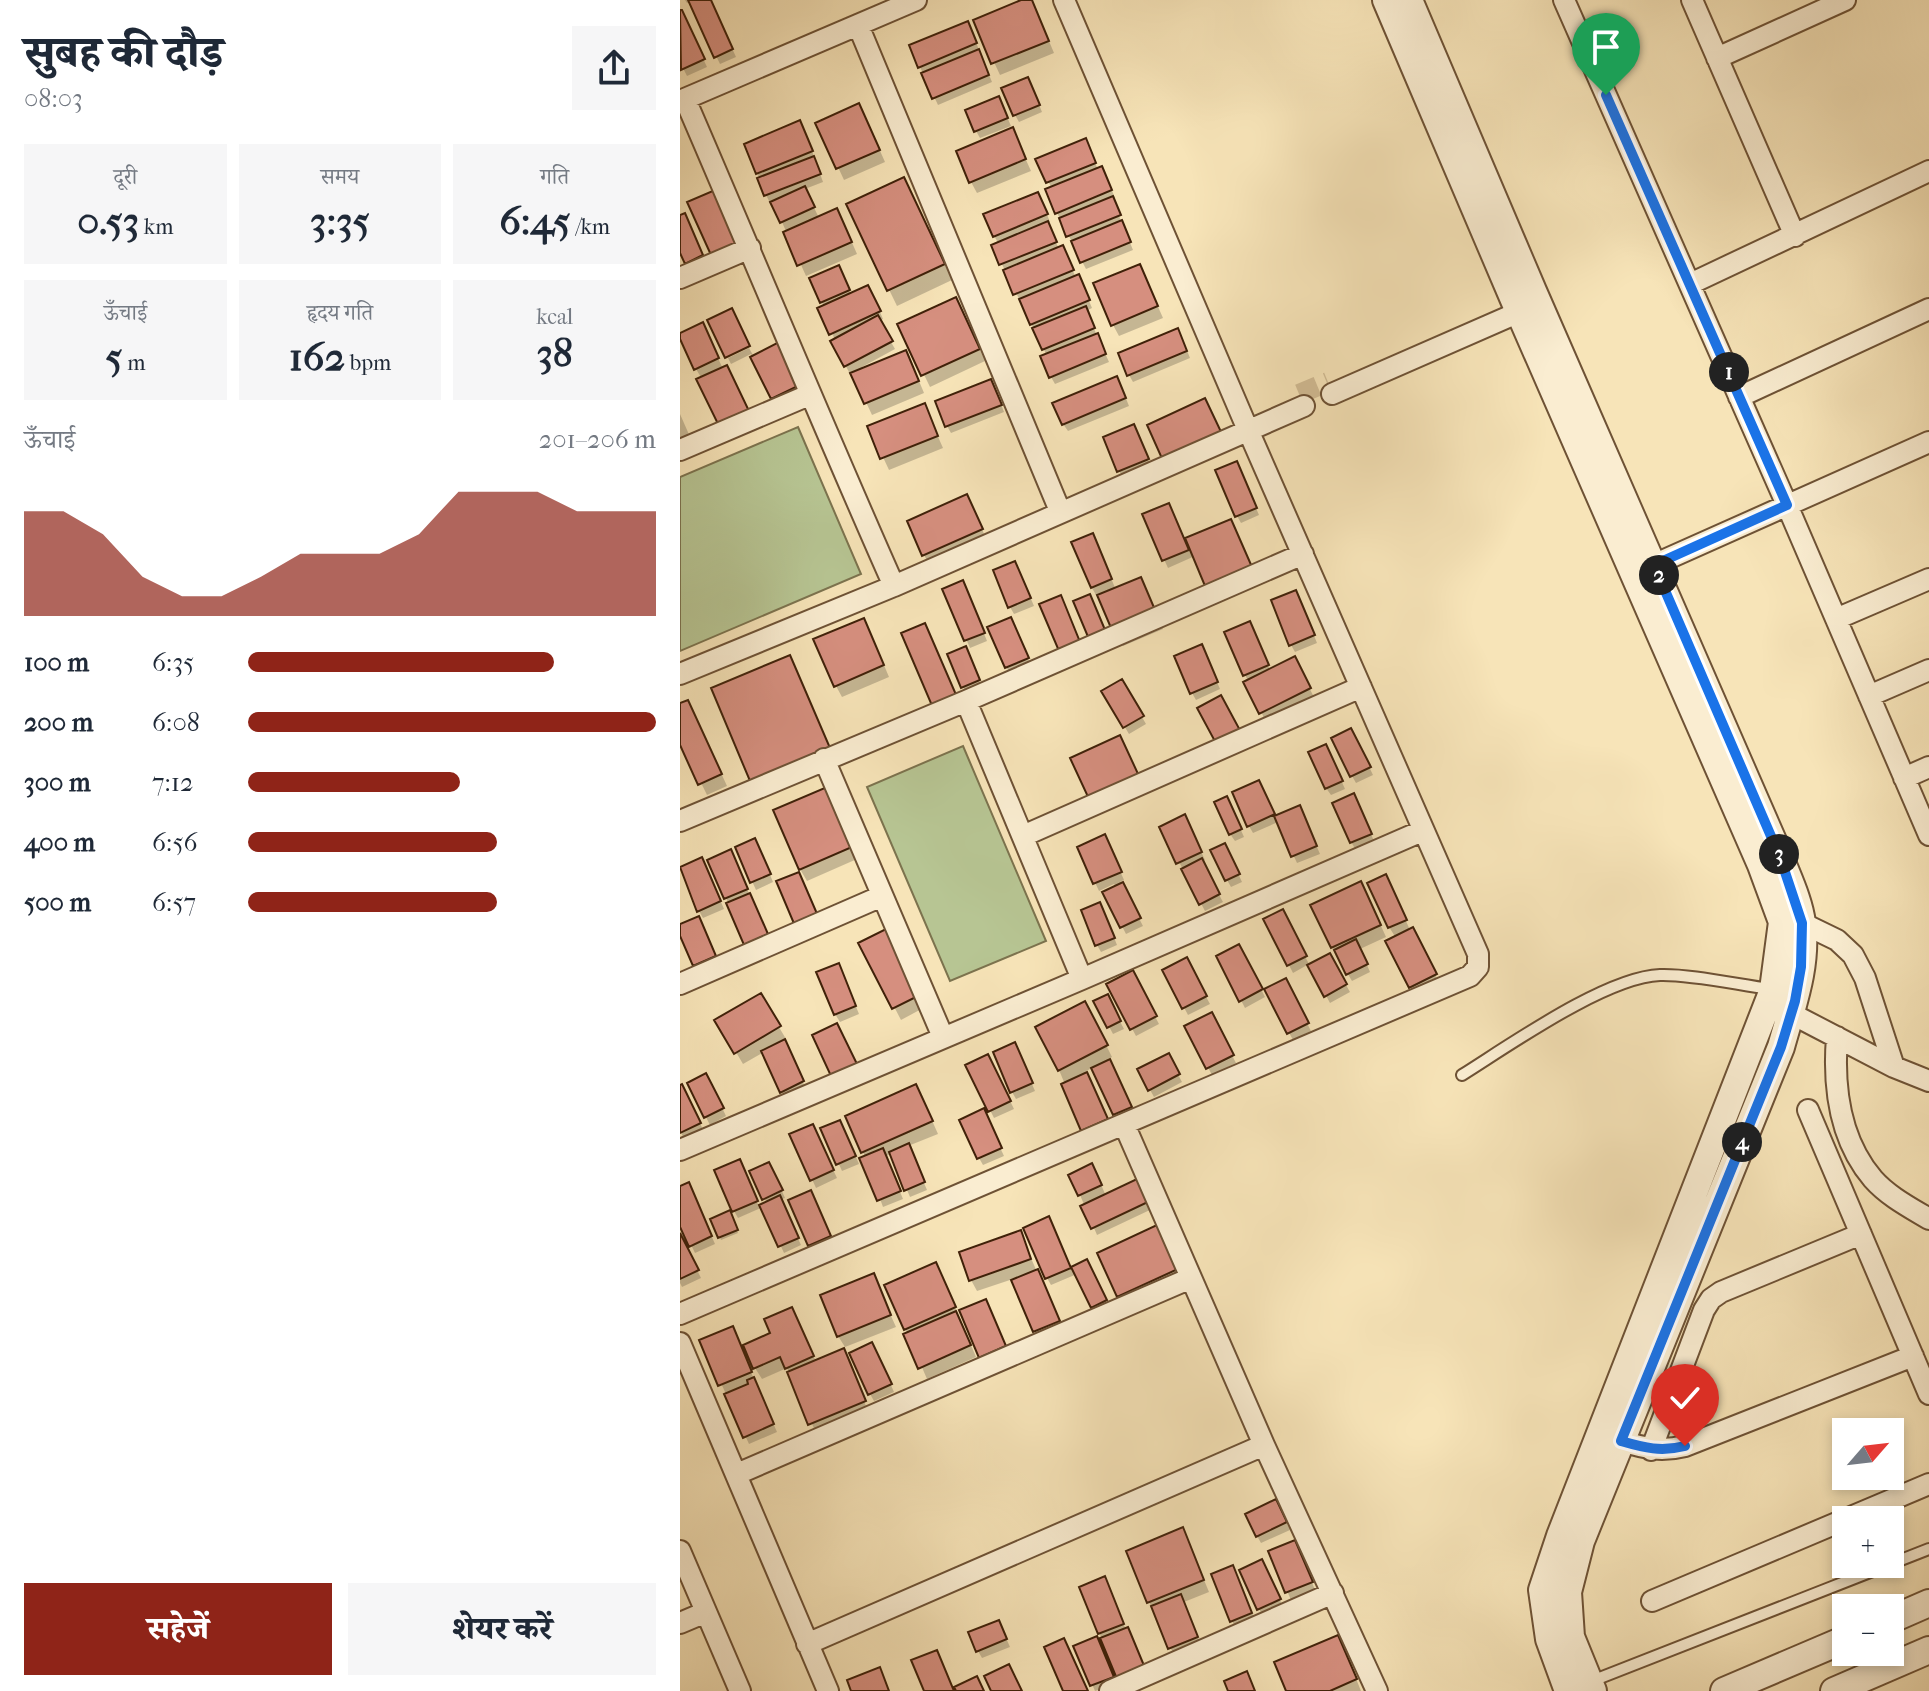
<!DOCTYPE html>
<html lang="hi">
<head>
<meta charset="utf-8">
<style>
  :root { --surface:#fff; --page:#f6f6f7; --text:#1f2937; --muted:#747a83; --accent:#8f2418 }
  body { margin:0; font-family:"IM FELL French Canon","Noto Serif Devanagari",serif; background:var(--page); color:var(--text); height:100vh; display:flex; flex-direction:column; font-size:30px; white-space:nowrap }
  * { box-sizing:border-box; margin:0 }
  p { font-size:26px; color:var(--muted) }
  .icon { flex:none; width:44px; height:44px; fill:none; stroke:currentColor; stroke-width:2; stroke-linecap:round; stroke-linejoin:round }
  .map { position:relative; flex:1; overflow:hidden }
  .panel { display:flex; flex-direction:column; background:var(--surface); width:680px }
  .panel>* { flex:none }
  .needle { width:52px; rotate:62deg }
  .controls { position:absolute; left:1152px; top:1418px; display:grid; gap:16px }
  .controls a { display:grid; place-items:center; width:72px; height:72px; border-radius:0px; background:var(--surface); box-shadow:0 4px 12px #0003; font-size:40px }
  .pin { position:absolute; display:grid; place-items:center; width:68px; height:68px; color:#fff; margin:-82px -34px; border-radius:50% 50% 50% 0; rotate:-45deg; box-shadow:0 0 8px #0007 }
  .pin .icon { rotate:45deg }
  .km { position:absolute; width:40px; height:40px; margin:-20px; border-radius:50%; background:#222; color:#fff; font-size:22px; line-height:40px; text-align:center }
  .round { display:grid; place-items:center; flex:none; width:84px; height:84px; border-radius:0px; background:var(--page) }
  .head { display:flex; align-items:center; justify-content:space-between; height:136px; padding:0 24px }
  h1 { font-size:44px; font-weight:800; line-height:60px }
  .metrics { display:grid; grid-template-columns:repeat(3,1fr); gap:12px; height:136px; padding:8px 24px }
  .metrics div { display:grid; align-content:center; border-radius:0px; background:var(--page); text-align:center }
  .metrics b { font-size:40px; font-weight:800 }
  .metrics small { font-size:22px; font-weight:400 }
  .metrics p { font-size:22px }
  .chart { height:224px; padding:16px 24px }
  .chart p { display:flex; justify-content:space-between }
  .chart svg { width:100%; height:144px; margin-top:8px; fill:var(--accent); opacity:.7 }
  .action { display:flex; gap:16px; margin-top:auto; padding:16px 24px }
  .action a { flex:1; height:92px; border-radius:0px; background:var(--accent); color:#fff; font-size:32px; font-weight:800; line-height:92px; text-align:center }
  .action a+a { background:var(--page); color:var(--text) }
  ul { padding:0 24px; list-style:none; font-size:26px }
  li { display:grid; grid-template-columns:128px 96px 1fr; align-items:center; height:60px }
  li i { height:20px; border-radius:10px; background:var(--accent) }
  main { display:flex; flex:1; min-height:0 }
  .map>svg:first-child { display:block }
</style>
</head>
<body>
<main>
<section class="panel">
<div class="head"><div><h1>सुबह की दौड़</h1><p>08:03</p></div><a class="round"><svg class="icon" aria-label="share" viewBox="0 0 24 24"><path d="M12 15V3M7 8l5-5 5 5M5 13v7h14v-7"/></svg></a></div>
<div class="metrics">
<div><p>दूरी</p><b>0.53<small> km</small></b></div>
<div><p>समय</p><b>3:35</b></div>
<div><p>गति</p><b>6:45<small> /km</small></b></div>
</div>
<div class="metrics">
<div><p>ऊँचाई</p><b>5<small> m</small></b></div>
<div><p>हृदय गति</p><b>162<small> bpm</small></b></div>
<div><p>kcal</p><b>38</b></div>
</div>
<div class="chart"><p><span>ऊँचाई</span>201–206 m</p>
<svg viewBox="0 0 160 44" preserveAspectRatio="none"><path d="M0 44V12L10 12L20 19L30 32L40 38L50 38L60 32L70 25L80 25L90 25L100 19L110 6L120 6L130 6L140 12L150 12L160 12V44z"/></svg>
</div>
<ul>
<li><b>100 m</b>6:35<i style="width:75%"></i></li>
<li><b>200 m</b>6:08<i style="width:100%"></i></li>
<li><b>300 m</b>7:12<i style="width:52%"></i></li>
<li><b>400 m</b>6:56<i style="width:61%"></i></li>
<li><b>500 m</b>6:57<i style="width:61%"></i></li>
</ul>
<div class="action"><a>सहेजें</a><a>शेयर करें</a></div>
</section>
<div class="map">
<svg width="1249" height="1691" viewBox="0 0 1249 1691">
  <rect width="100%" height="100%" fill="#f7e4b8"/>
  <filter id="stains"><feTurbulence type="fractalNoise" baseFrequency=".0025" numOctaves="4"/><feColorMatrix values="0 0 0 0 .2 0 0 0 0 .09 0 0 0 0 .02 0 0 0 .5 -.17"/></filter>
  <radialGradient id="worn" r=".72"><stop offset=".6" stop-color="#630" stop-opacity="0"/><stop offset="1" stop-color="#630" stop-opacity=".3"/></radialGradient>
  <!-- green -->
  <path fill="#b7c593" stroke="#7c734e" stroke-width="2" d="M118 427 181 574 0 651V477Z
    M283 746 366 941 270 981 187 787Z"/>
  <!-- shadow -->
  <path fill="#0003" d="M5 0H30L56 57 40 64 10 2 7 3Z
    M347 0H350L356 10 374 53 320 75 295 21Z
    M0 10 27 67 7 76 0 62Z
    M291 30 312 82 258 105 240 67Z
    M352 87 362 112 339 122 335 115Z
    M322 105 331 126 300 138 296 131Z
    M185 117 205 162 164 180 138 124Z
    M332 129 351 171 297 193 291 182Z
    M126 134 143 182 125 189 139 218 163 222 177 254 126 276 93 202 90 203 86 195 66 145Z
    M409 147 418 170 426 176 435 198 432 199 453 250 406 269 377 213 368 191 372 189 358 160Z
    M232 195 272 280 217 306 168 205Z
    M362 202 370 222 367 223 379 249 386 255 396 278 402 284 412 308 406 311 429 362 375 384 371 377 367 356 313 246 319 244 314 236Z
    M460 266 483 318 439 336 433 325Z
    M163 275 171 295 192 294 203 319 199 321 215 349 182 367 183 370 232 364 244 393 192 415 172 372 170 374 153 342 155 341 142 302Z
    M282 311 305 361 250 387 220 325Z
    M26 332 43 369 22 379 16 369Z
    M502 338 510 358 453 382 449 375Z
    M99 345 123 393 96 406 71 354 51 364 48 358 69 348 74 357Z
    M441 386 449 406 388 431 383 424Z
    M315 389 324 412 271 433 267 426Z
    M244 405 263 448 209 470 189 427Z
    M0 414 11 439 0 444Z
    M457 434 471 467 443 479 425 438Z
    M560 471 579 515 561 523 557 516Z
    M293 508 307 541 250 566 244 555Z
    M464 516 504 541 550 521 515 556 488 568Z
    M393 543H416L436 590 460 579 483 629 443 646 419 594 416 595 412 588Z
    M339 571 354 606 334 614 330 607Z
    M265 590H286L307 641 290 648Z
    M619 599 637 643 615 652 611 645Z
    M335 627 351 666 331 674 326 667Z
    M573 631 590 670H620L636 701 587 725 547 633Z
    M190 632 209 677 162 697 156 686Z
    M525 654 540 689 516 700 512 693Z
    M289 656 302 688 287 694 283 687Z
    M110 657 157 764 81 796Z
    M441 681 466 724 449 734 424 692Z
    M0 706 14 714 47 786 27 795 0 740Z
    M675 738 693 775 676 783 672 776Z
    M649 753 665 789 651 795 646 788Z
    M582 789 595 818 623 815 640 854 617 863 598 822 573 833 569 826Z
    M146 790 177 859 127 881 120 869Z
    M677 803 694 841 676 850 671 842Z
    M550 806 564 837 555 841 550 834Z
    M508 824 525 860 521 862 543 902 525 911 481 828Z
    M428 844 444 880 440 882 463 926 446 934 425 893 436 887 434 884 419 891 399 848Z
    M57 848H79L93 882 76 890Z
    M548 852 562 882 551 887 547 880Z
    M54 859 90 942 70 951 46 898Z
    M26 867 44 909 23 918 19 911Z
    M709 884 730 930 759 982 735 994 708 942 716 938 709 927Z
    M687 895 706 937 680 949 690 972 672 981 652 947Z
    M424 912 437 945 421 952 417 945Z
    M602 912 630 966 649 955 670 992 650 1003 629 964 613 973 586 920Z
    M181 943 247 1006 221 1020Z
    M559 946 585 997 565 1008 539 957Z
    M506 960 530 1004 508 1015 485 971Z
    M162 972 179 1014 160 1022 155 1014Z
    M452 973 479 1024 456 1036 429 985Z
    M605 980 631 1031 613 1040 586 990Z
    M80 995 106 1039 103 1040 126 1089 106 1099 84 1052 63 1064 37 1020Z
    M427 997 444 1029 433 1034 416 1002Z
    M411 1015 432 1057 428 1059 454 1114 439 1122 413 1067 405 1072 430 1127 407 1137 379 1070Z
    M531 1015 556 1063 532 1075 507 1027Z
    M338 1052 355 1091 336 1099 332 1092Z
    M488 1056 502 1082 474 1097 459 1070Z
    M312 1064 334 1109 314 1118 288 1066Z
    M30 1083 46 1116 30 1125 9 1084Z
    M0 1087 24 1131 5 1140 0 1131Z
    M242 1098 258 1134 228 1146 247 1190 230 1197 212 1154 205 1156 223 1199 203 1207 183 1152Z
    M305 1116 324 1156 303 1165 299 1158Z
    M143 1129H164L179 1164 162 1171Z
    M136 1134 157 1178 136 1188 112 1135Z
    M63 1169 79 1207 87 1203 71 1172 93 1171 105 1198 100 1200 121 1245 104 1253 83 1207 58 1218 54 1211Z
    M416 1173 426 1196 458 1181 472 1209 417 1235 400 1195Z
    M0 1188 12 1192 35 1244 15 1253 0 1222Z
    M134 1200 154 1244 134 1253 110 1201Z
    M49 1213 58 1233 41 1240 32 1220Z
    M373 1226 391 1269 406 1262 429 1308 417 1314 397 1274 371 1285 367 1278Z
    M478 1227 504 1280 446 1308 419 1254Z
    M340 1233 382 1329 359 1339 333 1279 297 1291 291 1280Z
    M0 1236 21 1278 2 1287 0 1283Z
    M193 1276 216 1327 165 1347 158 1336Z
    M262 1276 296 1357 247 1379 207 1286Z
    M118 1321 136 1362 167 1360 188 1411 137 1435 107 1368 82 1379 75 1368 93 1334Z
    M52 1329 97 1432 69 1444 22 1342Z
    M196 1352 214 1392 194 1401 190 1394Z
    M600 1509 610 1530 581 1543 577 1536Z
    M508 1541 529 1592 504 1602 521 1645 494 1655 469 1602Z
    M619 1550 635 1590 611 1600 590 1552Z
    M586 1569 603 1607 583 1616 579 1609Z
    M556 1575 575 1620 556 1628 552 1621Z
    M428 1586 446 1630 423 1640 419 1633Z
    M322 1629 330 1647 302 1658 298 1651Z
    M420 1646 436 1685 415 1691 396 1647Z
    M664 1649 681 1691H608Z"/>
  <!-- building -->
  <path fill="#d68f7f" stroke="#402109" stroke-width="2" d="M8 0H31L53 49 34 58Z
    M341 0H352L369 41 311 64 293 20Z
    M0 10H2L25 59 1 70Z
    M288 21 297 43 238 68 229 45Z
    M299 49 309 75 252 99 241 73Z
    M348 77 360 105 333 116 321 88Z
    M319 96 328 118 294 132 285 110Z
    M179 103 200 150 156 169 135 123Z
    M120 120 133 151 76 174 64 144Z
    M333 127 346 159 289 183 276 151Z
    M406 138 416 163 366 183 355 159Z
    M134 156 141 174 84 196 77 178Z
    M422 166 432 190 375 214 365 189Z
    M224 177 265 264 207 291 166 204Z
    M125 186 135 207 100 223 90 202Z
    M35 190 58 243 31 255 7 202Z
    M358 192 368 214 313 237 303 214Z
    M433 196 441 215 386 237 379 218Z
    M157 208 172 242 117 266 103 232Z
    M5 213 23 255 5 264 0 253V215Z
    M442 220 451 242 400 263 391 241Z
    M368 221 377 242 319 265 311 245Z
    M383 245 394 270 333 295 323 270Z
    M460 264 478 306 431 326 413 283Z
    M159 265 170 290 140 303 129 278Z
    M399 274 410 300 350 325 339 299Z
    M188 285 201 311 149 335 137 308Z
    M276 297 300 349 241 376 217 324Z
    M406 306 415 328 362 350 352 328Z
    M52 308 70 346 45 358 27 320Z
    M198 315 213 341 164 367 150 341Z
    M23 322 39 358 14 370 0 339V333Z
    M498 328 507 351 447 376 438 353Z
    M418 333 426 354 369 378 360 356Z
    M99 342 120 385 91 399 70 357Z
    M226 350 239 381 184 404 170 373Z
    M47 365 69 411 39 426 16 379Z
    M437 376 446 398 382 425 372 403Z
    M311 379 322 405 265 427 255 401Z
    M525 398 543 436 484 463 467 425Z
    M245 403 258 436 200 459 187 426Z
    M454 424 469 459 437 472 423 437Z
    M557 461 577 508 555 517 535 470Z
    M287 494 303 529 242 556 227 521Z
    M489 503 509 550 482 561 462 514Z
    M551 519 572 567 525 586 505 538Z
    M413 533 432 579 411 588 391 542Z
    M335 561 351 598 328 608 313 570Z
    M461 577 478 617 434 635 417 595Z
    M283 580 305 633 284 641 262 589Z
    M616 590 635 635 609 646 591 600Z
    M410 594 428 637 411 644 393 601Z
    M381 595 400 642 379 651 359 604Z
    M331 617 349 658 325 668 307 627Z
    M184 618 204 665 154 687 133 639Z
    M570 621 589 665 563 676 544 632Z
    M245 623 277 697 253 708 221 633Z
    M522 644 538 682 510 694 494 656Z
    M286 646 300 680 281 688 267 654Z
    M110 655 150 748 70 781 31 688Z
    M615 656 631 688 579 714 563 682Z
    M442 679 464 716 443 728 421 691Z
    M541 695 562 734 538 747 517 708Z
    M8 700 42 774 18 785 0 745V703Z
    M671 728 691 767 670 777 651 738Z
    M440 735 459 776 409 799 390 758Z
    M646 744 663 781 645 789 628 752Z
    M579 780 595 814 567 827 552 792Z
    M147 787 172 847 119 870 93 810Z
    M674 793 692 834 670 843 652 803Z
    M547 796 562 829 549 835 534 802Z
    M620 805 637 846 611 857 594 816Z
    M505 814 522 852 496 864 479 827Z
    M425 834 442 872 413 884 397 847Z
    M75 838 91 874 70 883 55 847Z
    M545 843 560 874 545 881 530 850Z
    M51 849 68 889 44 899 27 860Z
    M22 857 41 901 17 912 0 867Z
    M522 858 540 894 519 905 501 869Z
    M119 872 138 916 115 926 96 881Z
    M706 874 727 920 708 928 687 883Z
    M681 881 701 925 651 948 630 905Z
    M443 882 461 918 440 928 422 892Z
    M70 893 88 934 64 945 46 903Z
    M420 902 435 938 415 946 401 910Z
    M603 909 627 956 607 966 583 919Z
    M19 916 36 956 13 966 0 936V924Z
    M733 927 757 974 729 988 705 941Z
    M208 928 242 994 212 1009 178 943Z
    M676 939 688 964 666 975 654 950Z
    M559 944 583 989 559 1002 536 956Z
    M650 953 667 984 644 997 627 965Z
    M507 957 527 996 502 1009 482 970Z
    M159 963 176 1006 154 1015 136 972Z
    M453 970 477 1016 450 1030 426 984Z
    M606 978 629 1023 607 1034 584 989Z
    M81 993 101 1026 54 1054 34 1020Z
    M428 994 441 1021 427 1028 413 1001Z
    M405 1001 428 1045 378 1071 355 1027Z
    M532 1012 554 1055 526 1069 504 1026Z
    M157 1023 177 1064 151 1076 132 1035Z
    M105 1039 124 1081 100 1093 81 1051Z
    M335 1042 353 1083 330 1093 313 1052Z
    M489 1053 500 1074 468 1091 457 1069Z
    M308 1054 331 1101 308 1112 285 1065Z
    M430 1059 452 1107 433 1115 411 1068Z
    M407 1072 428 1119 401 1131 381 1084Z
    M26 1073 44 1108 24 1118 7 1083Z
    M2 1084 21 1123 0 1133V1085Z
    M236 1084 253 1121 181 1153 165 1116Z
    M304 1108 322 1148 297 1159 279 1120Z
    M160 1120 176 1156 156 1165 140 1128Z
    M133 1124 154 1170 130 1181 109 1134Z
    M229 1143 245 1182 224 1191 209 1152Z
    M203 1148 221 1191 197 1201 179 1158Z
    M60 1159 78 1201 52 1212 34 1170Z
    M89 1162 103 1190 82 1200 69 1171Z
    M412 1163 422 1185 398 1196 388 1175Z
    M459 1178 470 1201 411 1229 400 1206Z
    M9 1182 32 1236 9 1247 0 1227V1186Z
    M131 1190 151 1236 128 1246 108 1200Z
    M100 1195 119 1238 98 1247 79 1205Z
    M50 1210 58 1230 38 1238 30 1219Z
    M369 1216 391 1268 365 1279 343 1228Z
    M479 1224 500 1268 437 1297 417 1253Z
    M341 1230 351 1259 289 1281 279 1252Z
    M0 1233 19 1270 0 1279Z
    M407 1259 427 1300 411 1308 391 1267Z
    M256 1262 276 1307 224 1330 204 1285Z
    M358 1269 380 1321 353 1332 331 1280Z
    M194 1273 211 1315 157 1337 140 1295Z
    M306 1299 326 1346 299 1358 279 1310Z
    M112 1307 134 1356 105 1369 100 1357 73 1369 63 1345 90 1333 84 1319Z
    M276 1311 291 1345 238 1369 223 1334Z
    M53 1326 72 1372 38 1386 19 1340Z
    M192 1342 212 1384 188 1395 169 1353Z
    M164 1348 186 1401 128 1425 107 1372Z
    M74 1377 94 1424 63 1438 44 1394 68 1384 67 1380Z
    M596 1499 607 1522 576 1537 565 1514Z
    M503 1527 524 1580 467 1603 446 1551Z
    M615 1540 633 1582 605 1593 588 1551Z
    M582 1559 601 1599 577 1610 559 1570Z
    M553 1565 572 1613 550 1622 531 1574Z
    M425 1576 444 1624 418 1634 399 1587Z
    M501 1594 518 1637 488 1649 471 1606Z
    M319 1620 327 1639 296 1652 288 1632Z
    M448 1627 465 1668 437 1679 420 1638Z
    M658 1635 677 1679 650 1691H606L594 1662Z
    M417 1636 434 1677 410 1686 393 1646Z
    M384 1638 408 1691H383L364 1647Z
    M257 1650 274 1691H244L231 1660Z
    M329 1664 342 1691H311L304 1676Z
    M200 1667 209 1691H171L167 1680Z
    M567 1671 575 1691H548L544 1681Z
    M297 1676 304 1691H276L274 1687Z"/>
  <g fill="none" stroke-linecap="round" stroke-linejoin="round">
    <!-- minor-tunnel -->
    <path stroke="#d2bd95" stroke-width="20" stroke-dasharray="20 10" stroke-linecap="butt" d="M619 394 648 382"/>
    <!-- service casing -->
    <g stroke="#6e5235" stroke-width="14">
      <path id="service" d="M782 1075C830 1045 926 977 980 975 1011 974 1059 985 1091 989
        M912 1681 1249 1549"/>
    </g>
    <!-- minor casing -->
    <g stroke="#6e5235" stroke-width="24">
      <path id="minor" d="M884 0 1107 505 1249 835
        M1012 0 1115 236
        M178 25 380 511
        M1037 58 1165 0
        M5 99C75 261 142 424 214 586
        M0 101 236 0
        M0 278 70 248
        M1010 284 1249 171
        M652 394 851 307
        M1059 397 1249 309
        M0 450 129 395
        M960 571 1249 442
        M1156 619 1249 579
        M0 674 214 586 624 406
        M1189 696 1249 670
        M286 701 402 979
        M144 759 263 1037
        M1224 778 1249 767
        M0 821 286 701 623 554
        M343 836 681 687
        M1110 923H1122L1157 940 1173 955 1185 978 1214 1067
        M0 984 202 896
        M1110 1013 1214 1067 1249 1081
        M1157 1037C1153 1087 1159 1139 1193 1179 1208 1196 1229 1207 1249 1219
        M1128 1110 1249 1394
        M444 1124 584 1445 697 1691
        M0 1150 402 979 742 831
        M0 1314 790 976 798 967V954L568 430 384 0
        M0 1343 148 1691
        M941 1441C964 1448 981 1452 1005 1446L1233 1356
        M971 1450 1024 1310 1031 1299 1041 1292 1181 1234
        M57 1474 511 1278
        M0 1551 60 1691
        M972 1601 1249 1484
        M0 1623 26 1612
        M127 1644 584 1445
        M430 1691 653 1593"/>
    </g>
    <!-- tertiary casing -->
    <g stroke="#6e5235" stroke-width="30">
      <path id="tertiary" d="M706 0 834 300 1081 865 1102 922 1093 990 880 1536 862 1590 869 1639 888 1691
        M729 0 853 291 1100 857C1108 878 1119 900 1122 923 1128 965 1112 1007 1101 1047L901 1541 888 1592 891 1637 913 1691
        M1210 1620 1249 1603
        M1044 1691 1166 1639
        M1154 1691 1249 1650"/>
    </g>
    <!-- service -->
    <use href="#service" stroke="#faedd1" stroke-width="10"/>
    <!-- minor -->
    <use href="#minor" stroke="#faedd1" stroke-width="20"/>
    <!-- tertiary -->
    <use href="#tertiary" stroke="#faedd1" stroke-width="26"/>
  </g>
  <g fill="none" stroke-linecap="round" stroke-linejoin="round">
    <!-- route casing -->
    <g stroke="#fff" stroke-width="16">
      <path id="route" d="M926 95 1107 505 974 565 1100 857 1122 923 1121 967 1115 1001 1101 1047 941 1441C965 1448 981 1452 1005 1446"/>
    </g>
    <!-- route -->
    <use href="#route" stroke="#1a73e8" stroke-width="10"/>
  </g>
  <rect width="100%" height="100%" filter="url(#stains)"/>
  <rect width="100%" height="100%" fill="url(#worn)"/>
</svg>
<div class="controls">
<a><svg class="needle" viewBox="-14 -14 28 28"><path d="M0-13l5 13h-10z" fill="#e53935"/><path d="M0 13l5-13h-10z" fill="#747a83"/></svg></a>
<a>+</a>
<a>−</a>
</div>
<div class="pin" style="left:926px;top:95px;background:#1e9e55"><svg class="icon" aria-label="arrive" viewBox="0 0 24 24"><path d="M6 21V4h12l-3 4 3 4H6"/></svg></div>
<div class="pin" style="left:1005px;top:1446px;background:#d93025"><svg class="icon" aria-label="check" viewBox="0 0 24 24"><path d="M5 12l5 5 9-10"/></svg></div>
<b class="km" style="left:1049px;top:372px">1</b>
<b class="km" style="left:979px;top:575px">2</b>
<b class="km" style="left:1099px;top:854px">3</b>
<b class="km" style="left:1062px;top:1142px">4</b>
</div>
</main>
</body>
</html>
